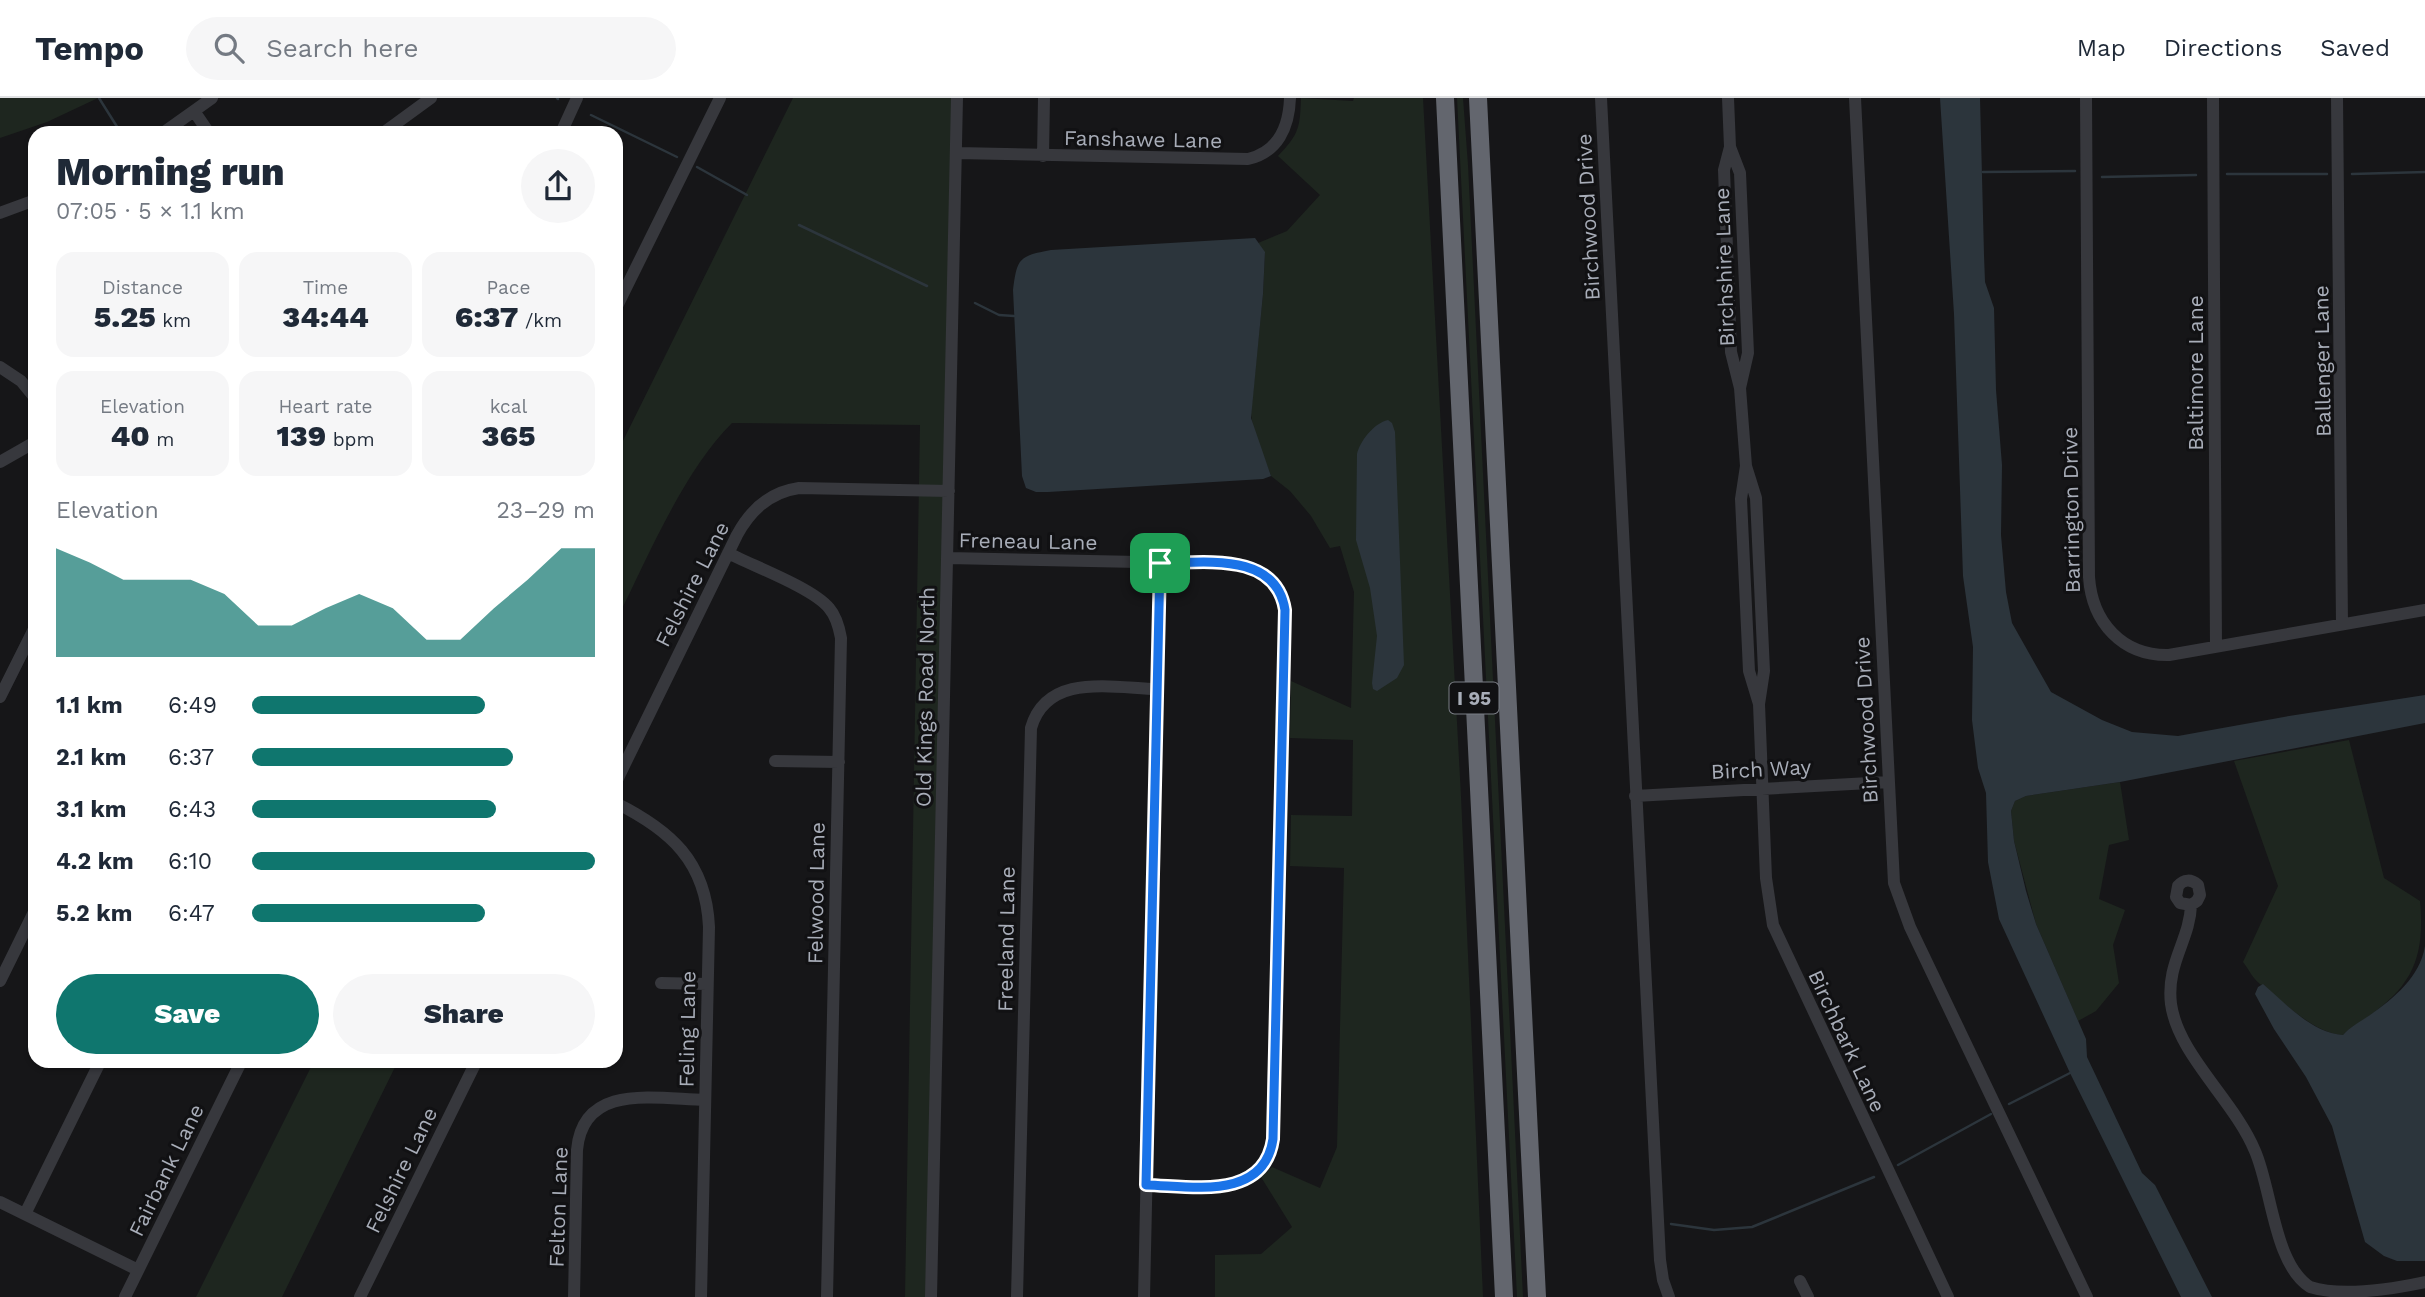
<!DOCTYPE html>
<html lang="en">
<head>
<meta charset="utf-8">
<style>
  :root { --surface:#fff; --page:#f6f6f7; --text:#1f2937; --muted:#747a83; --line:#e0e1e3; --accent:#0f766e }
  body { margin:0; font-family:"Work Sans",sans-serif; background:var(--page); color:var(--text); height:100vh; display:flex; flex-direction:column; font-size:26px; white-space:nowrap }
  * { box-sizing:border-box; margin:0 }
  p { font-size:23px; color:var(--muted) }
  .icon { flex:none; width:38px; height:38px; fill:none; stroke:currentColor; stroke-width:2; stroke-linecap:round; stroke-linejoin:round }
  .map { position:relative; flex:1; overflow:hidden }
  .sheet { position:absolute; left:28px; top:28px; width:595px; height:942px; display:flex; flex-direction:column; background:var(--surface); border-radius:21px; box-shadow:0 2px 5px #0004 }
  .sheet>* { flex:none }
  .pin { position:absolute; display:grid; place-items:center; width:60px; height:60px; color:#fff; margin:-30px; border-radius:14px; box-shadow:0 4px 10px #0006 }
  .round { display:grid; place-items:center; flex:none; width:74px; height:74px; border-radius:37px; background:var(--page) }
  .headline { display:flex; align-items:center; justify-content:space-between; height:119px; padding:0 28px }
  h1 { font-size:38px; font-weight:800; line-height:52px }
  .metrics { display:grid; grid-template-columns:repeat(3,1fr); gap:10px; height:119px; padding:7px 28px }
  .metrics div { display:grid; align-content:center; border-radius:18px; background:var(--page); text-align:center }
  .metrics b { font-size:30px; font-weight:800 }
  .metrics small { font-size:19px; font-weight:400 }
  .metrics p { font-size:19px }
  .chart { height:196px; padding:14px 28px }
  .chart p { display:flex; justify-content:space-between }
  .chart svg { width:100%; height:126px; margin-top:7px; fill:var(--accent); opacity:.7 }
  .button { display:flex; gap:14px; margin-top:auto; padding:14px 28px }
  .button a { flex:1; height:80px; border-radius:42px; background:var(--accent); color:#fff; font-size:28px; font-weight:800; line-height:80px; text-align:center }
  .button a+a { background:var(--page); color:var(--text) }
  ul { padding:0 28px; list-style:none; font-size:23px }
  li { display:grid; grid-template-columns:112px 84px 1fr; align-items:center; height:52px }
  li i { height:18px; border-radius:9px; background:var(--accent) }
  header { display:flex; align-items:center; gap:42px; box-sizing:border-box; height:98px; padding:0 35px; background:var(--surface); border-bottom:2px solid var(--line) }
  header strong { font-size:33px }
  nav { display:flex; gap:38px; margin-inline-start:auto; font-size:24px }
  .search { width:490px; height:63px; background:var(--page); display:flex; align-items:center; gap:18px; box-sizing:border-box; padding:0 24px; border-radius:38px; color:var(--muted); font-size:26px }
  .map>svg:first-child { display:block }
</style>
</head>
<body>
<header>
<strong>Tempo</strong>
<div class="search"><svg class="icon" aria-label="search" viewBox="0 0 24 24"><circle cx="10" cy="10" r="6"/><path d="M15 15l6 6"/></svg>Search here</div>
<nav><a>Map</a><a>Directions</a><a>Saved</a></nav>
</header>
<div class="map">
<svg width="2425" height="1199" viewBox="0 0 2425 1199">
  <rect width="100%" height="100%" fill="#161618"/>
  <!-- green -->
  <path fill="#1e261f" d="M0 0H98L47 24 0 40Z
    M793 0H953L926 1199H905L920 327 732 325C684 372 647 461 616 523V357Z
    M1301 0 1353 3 1354 0H1423L1461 698 1483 1199H1215V1157L1261 1156 1292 1129 1261 1079 1272 1069 1320 1090 1337 1049 1344 770 1290 768 1291 717 1352 718 1353 642 1290 640 1291 583 1351 610 1354 494 1340 448 1330 450 1311 418 1290 393 1271 378 1253 330 1251 315 1263 196 1265 155 1258 145 1287 133 1320 97 1278 58C1299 36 1300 30 1301 0Z
    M1457 0H1463L1468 67 1523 1199H1517Z
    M2349 642 2384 780 2420 803C2425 858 2413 887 2369 918 2360 925 2351 928 2343 937 2315 936 2281 902 2260 886 2253 881 2248 870 2243 864L2278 788 2234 663Z
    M2120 684 2129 742 2109 747 2099 801 2125 812 2113 847 2119 885 2096 913 2078 923 2036 826 2014 743 2011 713 2015 703 2026 698Z
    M314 963H398L282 1199H196Z"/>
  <!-- water -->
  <path fill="#2c353c" d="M1940 0H1980L1984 157 1985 184 1994 210 1996 292 2002 367 2001 437 2006 494 2012 525 2051 594 2102 622 2132 634 2178 638 2289 618 2425 597V625L2120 684 2026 698 2015 703 2011 713 2014 743 2026 793 2036 826 2086 941 2087 959 2142 1075 2155 1087 2212 1199H2181L2070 975 1999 821 1988 764 1986 695 1978 670 1972 622 1973 549 1963 478 1954 216Z
    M1255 140 1265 154 1263 196 1251 320 1271 378 1263 381 1048 394H1036L1026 390 1022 378 1013 192C1017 160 1019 158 1051 152Z
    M1388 322 1392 325 1395 334 1404 567 1397 580 1377 593 1373 591 1372 585 1377 538 1370 490 1356 442 1357 356C1360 343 1374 325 1388 322Z
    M2425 848V1163H2397L2384 1158 2365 1144 2332 1028 2306 979 2274 931 2255 896 2258 889 2263 886C2285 905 2312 935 2343 937 2351 928 2360 924 2370 917 2394 900 2420 879 2425 848Z"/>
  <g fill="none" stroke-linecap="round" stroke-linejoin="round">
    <!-- stream -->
    <path stroke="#2c353c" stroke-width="2.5" d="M99 0 121 35
      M557 0 558 1
      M591 17 677 59
      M697 69 747 97
      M1983 74 2075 73
      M2227 76H2327
      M2352 76 2425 74
      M2102 79 2196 77
      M799 127 927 188
      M975 205 999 217 1014 218
      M2009 1006 2070 975
      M1898 1067 1991 1016
      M1671 1126 1714 1132 1752 1129 1874 1079"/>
    <!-- minor -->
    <path stroke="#37383d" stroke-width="12" d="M1601 0 1660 1162 1663 1182 1669 1199
      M1728 0 1730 49
      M1855 0 1894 785 1910 829 2087 1199
      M2086 0 2089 479C2092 524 2122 558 2169 557L2425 512
      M2213 0 2216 549
      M2337 0 2342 526
      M194 13 209 35
      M163 35 212 0
      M383 35 431 0
      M561 35 577 0
      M957 55 1248 61C1278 54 1289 29 1290 0
      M1043 58 1044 0
      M0 115 35 102
      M616 210 720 0
      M0 269 21 283 35 300
      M1740 290 1748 255 1740 75 1730 49 1724 72 1731 254 1740 290 1746 368 1756 400 1764 573 1759 606 1749 573 1741 401 1746 368
      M0 364 35 344
      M728 455C753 468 813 490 829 510 836 518 839 529 841 540L827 1199
      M948 460 1237 466C1265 470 1285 491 1285 519L1272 1048C1257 1102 1189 1088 1146 1087
      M0 599 35 529
      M1759 606 1766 780 1773 827 1948 1199
      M775 663 839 664
      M616 684 737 437C751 411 770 394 799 390L949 393
      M1635 698 1888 684
      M616 705C670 732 706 763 709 829L701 1199
      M2191 807 2180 805 2176 799 2178 788C2184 781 2191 781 2198 787L2200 797 2197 803 2191 807C2190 842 2166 865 2171 906 2178 957 2234 1002 2255 1053 2272 1092 2274 1166 2310 1189 2341 1199 2392 1191 2425 1184
      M0 883 35 812
      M661 885 707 886
      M0 1104 138 1172
      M25 1116 101 962
      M1800 1183 1808 1199
      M125 1199 242 962
      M360 1199 477 962
      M574 1199 577 1052C583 984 657 1001 705 1002
      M931 1199 957 0
      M1017 1199 1031 630C1047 574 1113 590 1157 591
      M1144 1199 1160 465"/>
    <!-- highway -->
    <path stroke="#63666e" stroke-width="18" d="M1445 0 1504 1199
      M1478 0 1537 1199"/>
  </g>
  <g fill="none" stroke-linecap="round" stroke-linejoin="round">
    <!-- route casing -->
    <g stroke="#fff" stroke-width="14">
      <path id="route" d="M1160 465C1203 465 1276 453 1285 512L1273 1041C1264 1103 1192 1088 1146 1087Z"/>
    </g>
    <!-- route -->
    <use href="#route" stroke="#1a73e8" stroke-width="9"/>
  </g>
  <g text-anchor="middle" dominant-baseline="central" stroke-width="6" stroke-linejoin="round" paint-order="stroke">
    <!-- shield labels -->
    <rect fill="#111113" stroke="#7b7e86" stroke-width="2" x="1449.5" y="584.5" width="49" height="31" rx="5"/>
    <g font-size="19" font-weight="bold" fill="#a8adb8">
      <text x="1474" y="600">I 95</text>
    </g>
    <!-- street labels -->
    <g font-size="21" fill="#a8adb8" stroke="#111113">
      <text transform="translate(1143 41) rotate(1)">Fanshawe Lane</text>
      <text transform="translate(1588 119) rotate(-93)">Birchwood Drive</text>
      <text transform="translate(1724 169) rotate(-92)">Birchshire Lane</text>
      <text transform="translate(2322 263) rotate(-91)">Ballenger Lane</text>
      <text transform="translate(2195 275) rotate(-90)">Baltimore Lane</text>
      <text transform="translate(2071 412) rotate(-91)">Barrington Drive</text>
      <text transform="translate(1028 443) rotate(1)">Freneau Lane</text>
      <text transform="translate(692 486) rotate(-63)">Felshire Lane</text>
      <text transform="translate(925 599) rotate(-89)">Old Kings Road North</text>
      <text transform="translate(1866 622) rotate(-93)">Birchwood Drive</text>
      <text transform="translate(1761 671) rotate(-3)">Birch Way</text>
      <text transform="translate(816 795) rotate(-89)">Felwood Lane</text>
      <text transform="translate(1006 841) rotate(-89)">Freeland Lane</text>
      <text transform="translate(687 931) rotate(-89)">Feling Lane</text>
      <text transform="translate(1847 943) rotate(65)">Birchbark Lane</text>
      <text transform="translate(166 1072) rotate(-64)">Fairbank Lane</text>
      <text transform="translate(401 1072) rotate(-64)">Felshire Lane</text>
      <text transform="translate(558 1109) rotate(-88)">Felton Lane</text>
    </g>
  </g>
</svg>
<div class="pin" style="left:1160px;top:465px;background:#1e9e55"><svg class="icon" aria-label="arrive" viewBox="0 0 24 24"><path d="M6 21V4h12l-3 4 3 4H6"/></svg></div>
<section class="sheet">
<div class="headline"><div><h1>Morning run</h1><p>07:05 · 5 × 1.1 km</p></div><a class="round"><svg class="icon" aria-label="share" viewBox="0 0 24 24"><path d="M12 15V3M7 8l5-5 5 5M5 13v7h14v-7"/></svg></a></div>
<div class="metrics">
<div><p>Distance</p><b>5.25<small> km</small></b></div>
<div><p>Time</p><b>34:44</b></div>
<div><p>Pace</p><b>6:37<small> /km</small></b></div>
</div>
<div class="metrics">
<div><p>Elevation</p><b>40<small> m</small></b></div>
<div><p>Heart rate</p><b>139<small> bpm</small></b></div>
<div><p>kcal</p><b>365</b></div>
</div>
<div class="chart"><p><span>Elevation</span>23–29 m</p>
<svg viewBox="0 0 160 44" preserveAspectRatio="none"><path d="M0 44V6L10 11L20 17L30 17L40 17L50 22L60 33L70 33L80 27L90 22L100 27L110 38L120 38L130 27L140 17L150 6L160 6V44z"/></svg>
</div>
<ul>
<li><b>1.1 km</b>6:49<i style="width:68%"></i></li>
<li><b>2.1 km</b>6:37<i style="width:76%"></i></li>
<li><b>3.1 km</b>6:43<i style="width:71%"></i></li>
<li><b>4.2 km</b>6:10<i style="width:100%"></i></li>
<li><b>5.2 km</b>6:47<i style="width:68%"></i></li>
</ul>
<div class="button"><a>Save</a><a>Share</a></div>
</section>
</div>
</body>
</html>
